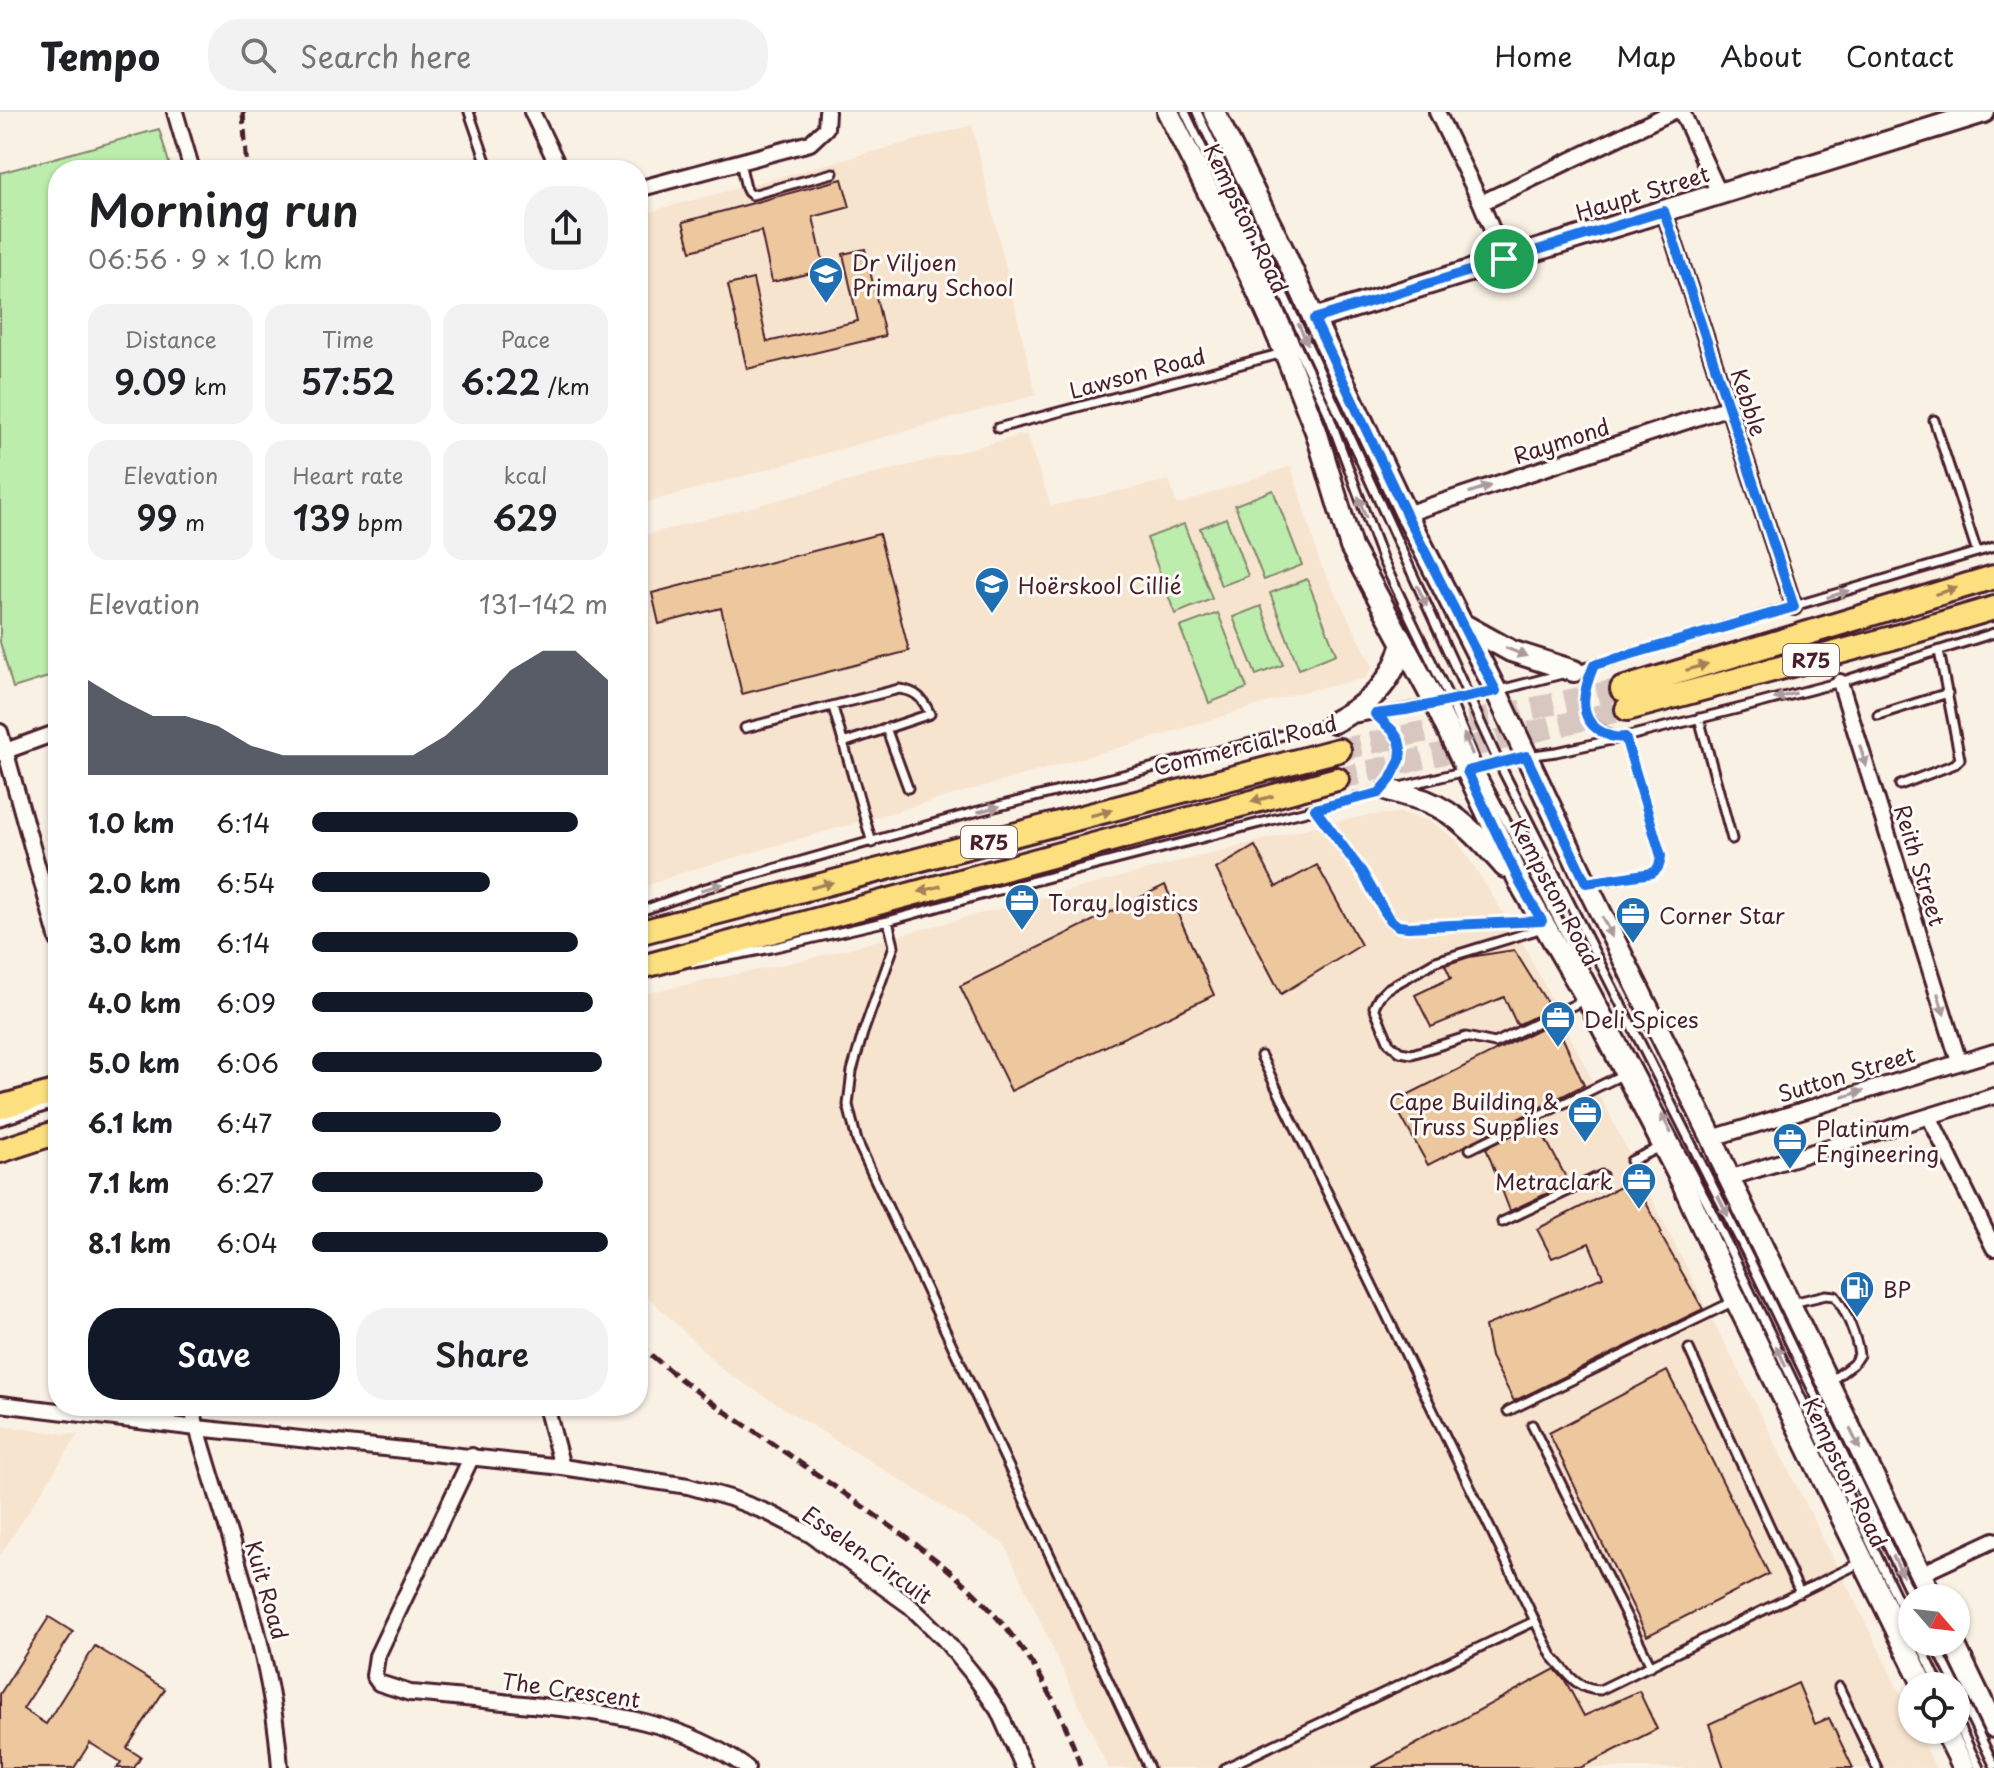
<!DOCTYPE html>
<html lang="en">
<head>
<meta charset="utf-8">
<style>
  :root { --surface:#fff; --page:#f2f2f2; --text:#202124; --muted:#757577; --line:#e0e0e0; --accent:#111827 }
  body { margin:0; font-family:"Playpen Sans",sans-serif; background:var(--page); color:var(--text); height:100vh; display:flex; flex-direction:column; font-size:30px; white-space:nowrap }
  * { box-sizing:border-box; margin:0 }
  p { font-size:26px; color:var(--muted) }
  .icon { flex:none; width:44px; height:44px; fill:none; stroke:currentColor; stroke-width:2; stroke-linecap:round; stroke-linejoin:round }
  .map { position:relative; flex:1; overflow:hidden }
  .sheet { position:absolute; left:48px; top:48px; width:600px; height:1256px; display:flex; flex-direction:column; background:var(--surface); border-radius:32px; box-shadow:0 2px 6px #0004 }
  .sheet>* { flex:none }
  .needle { width:52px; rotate:118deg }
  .controls { position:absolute; left:1898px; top:1472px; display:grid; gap:16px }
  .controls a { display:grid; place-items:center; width:72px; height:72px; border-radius:50%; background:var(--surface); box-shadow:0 2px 6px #0004; font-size:40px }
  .pin { position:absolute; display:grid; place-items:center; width:68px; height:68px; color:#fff; margin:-34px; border:4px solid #fff; border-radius:50%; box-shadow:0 2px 8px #0007 }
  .round { display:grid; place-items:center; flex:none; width:84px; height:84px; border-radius:32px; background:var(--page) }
  .summary { display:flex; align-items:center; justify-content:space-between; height:136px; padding:0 40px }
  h1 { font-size:44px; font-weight:600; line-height:60px }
  .figures { display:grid; grid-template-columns:repeat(3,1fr); gap:12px; height:136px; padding:8px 40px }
  .figures div { display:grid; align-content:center; border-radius:20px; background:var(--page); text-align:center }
  .figures b { font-size:34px; font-weight:600 }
  .figures small { font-size:22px; font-weight:400 }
  .figures p { font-size:22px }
  .chart { height:224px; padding:16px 40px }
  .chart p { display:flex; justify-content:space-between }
  .chart svg { width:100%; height:144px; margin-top:8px; fill:var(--accent); opacity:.7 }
  .action { display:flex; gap:16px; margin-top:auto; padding:16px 40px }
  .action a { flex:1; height:92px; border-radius:32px; background:var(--accent); color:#fff; font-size:32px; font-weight:600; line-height:92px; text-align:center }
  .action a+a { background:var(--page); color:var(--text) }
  ul { padding:0 40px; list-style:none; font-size:26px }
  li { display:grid; grid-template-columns:128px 96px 1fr; align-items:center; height:60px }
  li i { height:20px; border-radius:10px; background:var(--accent) }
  header { display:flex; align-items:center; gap:48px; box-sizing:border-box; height:112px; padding:0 40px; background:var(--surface); border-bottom:2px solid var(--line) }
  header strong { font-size:38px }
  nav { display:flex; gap:44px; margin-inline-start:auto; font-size:28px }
  .search { width:560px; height:72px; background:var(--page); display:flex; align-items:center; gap:20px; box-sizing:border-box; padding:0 28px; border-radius:32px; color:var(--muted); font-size:30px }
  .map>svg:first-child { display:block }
</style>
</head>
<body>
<header>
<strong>Tempo</strong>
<div class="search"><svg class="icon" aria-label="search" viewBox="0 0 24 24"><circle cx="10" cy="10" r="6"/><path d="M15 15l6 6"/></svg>Search here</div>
<nav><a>Home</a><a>Map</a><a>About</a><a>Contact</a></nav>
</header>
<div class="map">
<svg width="1994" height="1656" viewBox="0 0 1994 1656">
  <rect width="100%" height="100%" fill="#faf1e5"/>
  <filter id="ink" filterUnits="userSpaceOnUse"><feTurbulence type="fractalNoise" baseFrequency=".0125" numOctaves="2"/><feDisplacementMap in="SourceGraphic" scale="16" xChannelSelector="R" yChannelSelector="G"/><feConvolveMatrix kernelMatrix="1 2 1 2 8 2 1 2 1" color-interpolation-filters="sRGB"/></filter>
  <g filter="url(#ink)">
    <!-- built -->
    <path fill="#f6e4cf" d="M972 13 1036 283 638 393V103Z
      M1026 322 1051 394 1169 368 1177 393 1291 354 1320 451 1373 554 1366 566 1298 581 1146 628 687 759 638 777V425Z
      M1402 701 1430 709 1457 728 1525 835 1870 1519 1912 1606V1618H1918L1936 1656H1108L1005 1433 724 1259 638 1175V883L804 848 1312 715 1368 703Z
      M0 1314 78 1323 0 1444Z"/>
    <!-- green -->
    <path fill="#bcedac" stroke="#83866c" stroke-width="2" d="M159 17 171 58H58V562L13 576 0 530V61Z
      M1273 378 1302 453 1264 468 1235 393Z
      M1226 406 1248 464 1221 474 1200 416Z
      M1184 412 1212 487 1175 502 1147 426Z
      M1307 467 1336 542 1299 557 1270 481Z
      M1261 494 1283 553 1256 563 1233 505Z
      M1218 501 1247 576 1209 591 1180 515Z"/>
    <!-- building -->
    <path fill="#edc79d" stroke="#4a1f2b" stroke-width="2" d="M842 67 850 95 813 105 825 158 772 170 761 119 691 139 683 110Z
      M865 137 885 224 747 257 728 173 753 167 767 230 858 209 843 142Z
      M879 422 909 539 742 582 721 496 659 512 652 481Z
      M1255 734 1276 775 1317 753 1361 833 1281 882 1216 757Z
      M1165 773 1214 883 1011 979 960 874Z
      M1514 838 1551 897 1517 913 1504 885 1431 915 1415 883 1451 866 1445 853 1469 845Z
      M1555 909 1584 973 1428 1053 1393 990Z
      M1537 1011 1569 1071 1510 1099 1486 1036Z
      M1634 1068 1662 1121 1660 1122 1703 1197 1514 1289 1491 1245 1485 1214 1603 1165 1589 1131 1552 1146 1537 1117Z
      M1667 1259 1769 1462 1647 1524 1549 1321Z
      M49 1505 73 1520 23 1597 46 1612 95 1534 165 1577 127 1636 141 1645 134 1656H117L121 1650 90 1631 74 1656H0V1582Z
      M1555 1557 1566 1570 1584 1604 1639 1579 1657 1617 1580 1656H1372Z
      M1798 1571 1815 1612 1829 1606 1853 1656H1724L1709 1612Z"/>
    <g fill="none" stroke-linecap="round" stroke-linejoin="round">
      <!-- primary-tunnel -->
      <path stroke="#d7c7c0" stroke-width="22" stroke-dasharray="22 11" stroke-linecap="butt" d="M1339 638 1622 577
        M1337 667 1627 597"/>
      <!-- lane casing -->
      <g stroke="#4a1f2b" stroke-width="13">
        <path id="lane" d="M469 0 489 58
          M1185 0 1327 298 1383 449 1450 588 1478 656 1709 1094 1912 1517
          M1197 0 1315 249 1499 651 1749 1146 1913 1486
          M740 50 746 76 748 80 752 83 833 61
          M1934 308 1977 440
          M998 316 1283 241
          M1594 553C1578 588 1576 609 1615 625
          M1574 559 1994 435
          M1446 589 1496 579 1562 562
          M833 595 872 731
          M1375 602C1403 623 1409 645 1385 674
          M1878 603 1948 581
          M1355 606 1434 592
          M1699 606 1732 727
          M745 616 899 577C917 579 923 587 930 602L843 631
          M886 616 908 676
          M1900 673 1955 652 1960 647 1939 539
          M1400 675 1526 644 1556 640 1625 625 1749 594 1840 570 1994 521
          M1315 697 1362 760 1389 807 1398 814 1408 815 1539 809
          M1588 771 1652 761C1659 757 1660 752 1661 744L1625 625
          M638 800 706 776 975 700 1331 611
          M888 809 894 834 863 921 852 959 848 993 857 1029 1149 1656
          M1543 816 1436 849 1387 877 1379 885 1374 895 1389 931 1400 940 1412 942 1466 925 1495 931 1586 887
          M694 851 771 836 888 809 995 779 1388 678
          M1261 944 1552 1544C1567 1560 1576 1578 1600 1578L1860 1451
          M0 1009 58 991
          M1470 1037 1624 962
          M1631 1049 1661 1035
          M1502 1110 1602 1063
          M1792 1191 1826 1183 1835 1184C1846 1198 1857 1226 1859 1243L1853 1252 1831 1269
          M1689 1237 1800 1481
          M1508 1299 1734 1189
          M1532 1313 1651 1554
          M1919 1530 1940 1574
          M1934 1530 1956 1574
          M1839 1575 1877 1656
          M1956 1575 1994 1653
          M1956 1608 1979 1656
          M1225 1656 1535 1509"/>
      </g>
      <!-- street casing -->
      <g stroke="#4a1f2b" stroke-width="20">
        <path id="street" d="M175 0 192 58
          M532 0 560 58
          M1437 0 1481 91 1504 147
          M1682 0 1719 81
          M638 77 810 31 826 16 827 0
          M1481 91 1672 0
          M1664 99 1794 495
          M1406 402 1729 295
          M1840 570 1959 950
          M0 620 58 828
          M0 641 58 620
          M1929 1004 1994 1136
          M1712 1026 1994 940
          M1729 1066 1994 984
          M0 1292 197 1316 562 1355 688 1374 730 1386 769 1401 810 1422 910 1494 944 1527 972 1561 998 1598 1024 1656
          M191 1294C224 1416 271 1528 280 1656
          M546 1294 562 1355
          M472 1344 377 1544 374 1564 379 1571 410 1581C451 1584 491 1589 532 1593 609 1601 683 1609 747 1656
          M1921 1462 1994 1428"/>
      </g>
      <!-- secondary casing -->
      <g stroke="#4a1f2b" stroke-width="26">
        <path id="secondary" d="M1168 0 1250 163 1285 240 1316 319 1351 435 1435 591 1521 773 1593 897 1684 1074 1732 1180 1924 1574
          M1214 0 1284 140 1314 207 1406 402 1496 579 1586 771 1712 1026 1729 1066 1932 1486
          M1314 207 1984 0
          M1462 512 1511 539 1574 559
          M1334 610C1371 590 1391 573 1403 532
          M1389 678C1401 682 1414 685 1426 689 1459 702 1483 730 1505 755
          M1953 1530 1994 1615
          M1945 1618 1964 1656"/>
      </g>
      <!-- primary casing -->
      <g stroke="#4a1f2b" stroke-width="28">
        <path id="primary" d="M1622 577 1994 465
          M1627 597 1892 526 1994 496
          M638 821 1339 638
          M638 856 1337 667
          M0 995 58 979
          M0 1039 58 1020"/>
      </g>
      <!-- lane -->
      <use href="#lane" stroke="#fdfcf7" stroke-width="7"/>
      <!-- street -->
      <use href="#street" stroke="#fdfcf7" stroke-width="14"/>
      <!-- secondary -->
      <use href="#secondary" stroke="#fdfcf7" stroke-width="20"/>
      <!-- primary -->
      <use href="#primary" stroke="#fce080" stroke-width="22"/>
      <!-- rail -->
      <path stroke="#4a1f2b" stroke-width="5" stroke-dasharray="12 6" stroke-linecap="butt" d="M243 0 247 58
        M638 1231C673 1264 713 1292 754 1319 796 1348 837 1376 879 1406 922 1436 965 1467 999 1508 1036 1550 1064 1602 1081 1656"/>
    </g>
    <!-- one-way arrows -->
    <defs><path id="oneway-solid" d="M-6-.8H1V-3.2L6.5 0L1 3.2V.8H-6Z" transform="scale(2)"/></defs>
    <g fill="#ac999b">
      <use href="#oneway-solid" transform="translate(1303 222) rotate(65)"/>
      <use href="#oneway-solid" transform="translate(1480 377) rotate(-18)"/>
      <use href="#oneway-solid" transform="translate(1362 395) rotate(-110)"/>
      <use href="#oneway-solid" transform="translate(1838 482) rotate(-17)"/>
      <use href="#oneway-solid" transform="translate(1422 484) rotate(65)"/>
      <use href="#oneway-solid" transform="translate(1516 540) rotate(22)"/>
      <use href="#oneway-solid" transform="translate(1785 584) rotate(165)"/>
      <use href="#oneway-solid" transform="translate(1468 632) rotate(-112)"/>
      <use href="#oneway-solid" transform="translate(1863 644) rotate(73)"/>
      <use href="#oneway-solid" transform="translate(989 697) rotate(-15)"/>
      <use href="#oneway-solid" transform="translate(712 775) rotate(-16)"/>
      <use href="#oneway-solid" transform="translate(1607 815) rotate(64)"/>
      <use href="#oneway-solid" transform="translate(1941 892) rotate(73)"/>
      <use href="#oneway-solid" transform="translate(1853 982) rotate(-17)"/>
      <use href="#oneway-solid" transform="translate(1666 1011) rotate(-117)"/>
      <use href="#oneway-solid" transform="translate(1723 1094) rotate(63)"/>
      <use href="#oneway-solid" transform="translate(1781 1244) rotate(-116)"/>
      <use href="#oneway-solid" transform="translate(1855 1327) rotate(64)"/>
      <use href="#oneway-solid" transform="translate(1898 1454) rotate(64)"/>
    </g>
    <g fill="#a38056">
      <use href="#oneway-solid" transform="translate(1946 479) rotate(-17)"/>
      <use href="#oneway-solid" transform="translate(1697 555) rotate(-17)"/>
      <use href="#oneway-solid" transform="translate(1262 687) rotate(165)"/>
      <use href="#oneway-solid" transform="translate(1101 701) rotate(-15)"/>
      <use href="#oneway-solid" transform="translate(822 773) rotate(-15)"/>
      <use href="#oneway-solid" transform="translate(930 777) rotate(165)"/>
    </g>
  </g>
  <g fill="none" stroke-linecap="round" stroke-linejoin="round" filter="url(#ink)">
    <!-- route casing -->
    <g stroke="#fff" stroke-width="16">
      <path id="route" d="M1664 99 1794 495 1594 553C1585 574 1575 604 1600 619 1608 624 1616 627 1625 625L1661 744C1660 752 1659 757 1652 761L1586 771 1526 644 1467 659 1521 773 1542 809 1408 815 1398 814 1389 807 1362 760 1315 697 1379 681 1390 668 1400 648 1401 637 1399 628 1393 619 1375 602 1406 598 1496 579 1406 402 1314 207Z"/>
    </g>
    <!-- route -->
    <use href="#route" stroke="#1a73e8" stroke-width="10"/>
  </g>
  <!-- icons -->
  <defs>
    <g id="school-pin" transform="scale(1.8)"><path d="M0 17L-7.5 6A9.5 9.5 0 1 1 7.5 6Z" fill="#1f6fb2" stroke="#fdfcf7"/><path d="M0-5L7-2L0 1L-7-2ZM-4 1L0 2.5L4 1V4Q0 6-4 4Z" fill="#fff"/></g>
    <g id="office-pin" transform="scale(1.8)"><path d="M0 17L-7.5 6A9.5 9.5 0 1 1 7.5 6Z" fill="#1f6fb2" stroke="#fdfcf7"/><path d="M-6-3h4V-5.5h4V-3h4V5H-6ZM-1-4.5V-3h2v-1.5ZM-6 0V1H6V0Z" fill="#fff"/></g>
    <g id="fuel-pin" transform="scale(1.8)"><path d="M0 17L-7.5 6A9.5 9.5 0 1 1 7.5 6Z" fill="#1f6fb2" stroke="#fdfcf7"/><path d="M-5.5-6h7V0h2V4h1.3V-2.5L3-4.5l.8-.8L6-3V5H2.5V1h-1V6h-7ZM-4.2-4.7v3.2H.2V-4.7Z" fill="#fff"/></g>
  </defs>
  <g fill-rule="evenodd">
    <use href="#school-pin" x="826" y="162"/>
    <use href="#school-pin" x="992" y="472"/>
    <use href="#office-pin" x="1022" y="789"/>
    <use href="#office-pin" x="1633" y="802"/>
    <use href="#office-pin" x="1558" y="906"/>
    <use href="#office-pin" x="1585" y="1001"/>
    <use href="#office-pin" x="1790" y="1028"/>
    <use href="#office-pin" x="1639" y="1068"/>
    <use href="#fuel-pin" x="1857" y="1176"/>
  </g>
  <g text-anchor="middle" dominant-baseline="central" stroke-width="6" stroke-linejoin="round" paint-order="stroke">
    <!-- shield labels -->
    <g fill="#fdfcf7" stroke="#806168" stroke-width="2">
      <rect x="1783" y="532" width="56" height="32" rx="6"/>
      <rect x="961" y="714" width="56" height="32" rx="6"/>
    </g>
    <g font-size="20" font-weight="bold" fill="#4a1f2b">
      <text x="1811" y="548">R75</text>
      <text x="989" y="730">R75</text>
    </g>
    <!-- street labels -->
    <g font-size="22" fill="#4a1f2b" stroke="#fdfcf7">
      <text transform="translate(1642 80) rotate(-17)">Haupt Street</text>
      <text transform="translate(1247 106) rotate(64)">Kempston Road</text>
      <text transform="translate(1137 260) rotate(-15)">Lawson Road</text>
      <text transform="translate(1750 290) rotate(72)">Kebble</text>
      <text transform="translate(1561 328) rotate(-18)">Raymond</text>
      <text transform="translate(1245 632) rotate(-14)">Commercial Road</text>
      <text transform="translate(1921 753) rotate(73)">Reith Street</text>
      <text transform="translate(1556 780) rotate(62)">Kempston Road</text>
      <text transform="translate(1846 961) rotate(-17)">Sutton Street</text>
      <text transform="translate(1846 1360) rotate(64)">Kempston Road</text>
      <text transform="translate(868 1442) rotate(35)">Esselen Circuit</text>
      <text transform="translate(268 1478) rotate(74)">Kuit Road</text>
      <text transform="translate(571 1577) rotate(8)">The Crescent</text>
    </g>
    <!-- poi labels -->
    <g font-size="22" fill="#4a1f2b" stroke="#fdfcf7" text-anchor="start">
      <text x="852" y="149">Dr Viljoen<tspan x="852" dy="25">Primary School</tspan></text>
      <text x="1018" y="472">Hoërskool Cillié</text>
      <text x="1048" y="789">Toray logistics</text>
      <text x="1659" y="802">Corner Star</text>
      <text x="1584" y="906">Deli Spices</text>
      <text x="1559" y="988" text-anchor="end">Cape Building &amp;<tspan x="1559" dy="25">Truss Supplies</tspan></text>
      <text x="1816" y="1015">Platinum<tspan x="1816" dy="25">Engineering</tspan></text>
      <text x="1613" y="1068" text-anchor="end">Metraclark</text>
      <text x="1883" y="1176">BP</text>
    </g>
  </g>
</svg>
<div class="controls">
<a><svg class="needle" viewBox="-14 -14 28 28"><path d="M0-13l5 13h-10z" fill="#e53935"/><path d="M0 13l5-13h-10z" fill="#757577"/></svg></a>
<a><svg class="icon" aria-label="locate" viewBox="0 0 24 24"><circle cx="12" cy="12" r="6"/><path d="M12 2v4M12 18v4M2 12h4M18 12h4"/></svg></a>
</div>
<div class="pin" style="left:1504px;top:147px;background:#1e9e55"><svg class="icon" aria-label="arrive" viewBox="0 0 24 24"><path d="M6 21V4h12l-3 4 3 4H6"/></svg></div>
<section class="sheet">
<div class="summary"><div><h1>Morning run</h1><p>06:56 · 9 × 1.0 km</p></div><a class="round"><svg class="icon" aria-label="share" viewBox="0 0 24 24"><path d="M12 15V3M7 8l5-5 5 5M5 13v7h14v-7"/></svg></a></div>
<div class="figures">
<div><p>Distance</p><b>9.09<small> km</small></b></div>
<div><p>Time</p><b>57:52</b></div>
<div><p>Pace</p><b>6:22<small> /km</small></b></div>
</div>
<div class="figures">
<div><p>Elevation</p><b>99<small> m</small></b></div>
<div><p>Heart rate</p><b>139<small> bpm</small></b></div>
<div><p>kcal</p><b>629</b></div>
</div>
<div class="chart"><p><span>Elevation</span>131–142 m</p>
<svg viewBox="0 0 160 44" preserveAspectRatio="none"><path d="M0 44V15L10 21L20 26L30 26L40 29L50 35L60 38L70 38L80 38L90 38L100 38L110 32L120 23L130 12L140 6L150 6L160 15V44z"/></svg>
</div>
<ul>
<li><b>1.0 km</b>6:14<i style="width:90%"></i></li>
<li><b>2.0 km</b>6:54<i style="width:60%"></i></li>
<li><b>3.0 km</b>6:14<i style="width:90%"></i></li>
<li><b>4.0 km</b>6:09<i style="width:95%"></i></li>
<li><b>5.0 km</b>6:06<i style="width:98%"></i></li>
<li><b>6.1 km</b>6:47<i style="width:64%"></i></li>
<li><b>7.1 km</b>6:27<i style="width:78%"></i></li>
<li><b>8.1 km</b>6:04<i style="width:100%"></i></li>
</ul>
<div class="action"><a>Save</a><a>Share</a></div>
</section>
</div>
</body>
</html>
